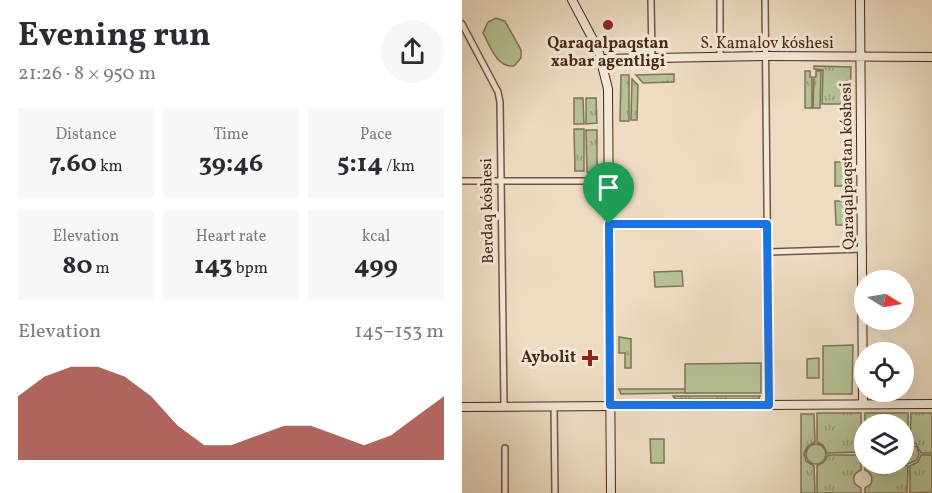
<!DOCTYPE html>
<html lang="en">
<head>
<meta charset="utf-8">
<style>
  :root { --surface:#fff; --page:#f7f7f7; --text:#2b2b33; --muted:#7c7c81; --accent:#8f2418 }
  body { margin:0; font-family:Vollkorn,serif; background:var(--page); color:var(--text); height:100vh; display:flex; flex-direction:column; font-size:22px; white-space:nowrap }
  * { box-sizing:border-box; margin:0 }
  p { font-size:20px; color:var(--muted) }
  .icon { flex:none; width:33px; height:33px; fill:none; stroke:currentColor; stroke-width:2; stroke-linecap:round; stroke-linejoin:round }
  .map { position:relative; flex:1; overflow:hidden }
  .panel { display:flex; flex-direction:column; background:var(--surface); width:462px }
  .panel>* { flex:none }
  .needle { width:39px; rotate:101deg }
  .tools { position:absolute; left:392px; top:270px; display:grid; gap:12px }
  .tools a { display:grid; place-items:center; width:60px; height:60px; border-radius:50%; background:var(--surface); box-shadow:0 6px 24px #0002; font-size:30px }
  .pin { position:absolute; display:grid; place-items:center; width:51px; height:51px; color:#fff; margin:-62px -26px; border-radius:50% 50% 50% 0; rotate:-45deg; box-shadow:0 0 6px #0007 }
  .pin .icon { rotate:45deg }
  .round { display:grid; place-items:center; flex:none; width:63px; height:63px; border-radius:32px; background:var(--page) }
  .head { display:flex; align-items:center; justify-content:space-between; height:102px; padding:0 18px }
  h1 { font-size:33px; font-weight:700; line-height:45px }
  .figures { display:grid; grid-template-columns:repeat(3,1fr); gap:9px; height:102px; padding:6px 18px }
  .figures div { display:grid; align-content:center; border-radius:0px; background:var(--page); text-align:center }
  .figures b { font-size:26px; font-weight:700 }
  .figures small { font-size:16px; font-weight:400 }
  .figures p { font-size:16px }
  .chart { height:168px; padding:12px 18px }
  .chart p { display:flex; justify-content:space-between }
  .chart svg { width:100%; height:108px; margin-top:6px; fill:var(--accent); opacity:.7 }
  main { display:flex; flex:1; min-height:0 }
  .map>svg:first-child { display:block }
</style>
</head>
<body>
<main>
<section class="panel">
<div class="head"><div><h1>Evening run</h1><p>21:26 · 8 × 950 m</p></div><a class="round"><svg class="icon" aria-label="share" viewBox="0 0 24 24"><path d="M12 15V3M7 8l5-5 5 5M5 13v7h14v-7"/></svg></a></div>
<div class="figures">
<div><p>Distance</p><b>7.60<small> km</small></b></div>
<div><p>Time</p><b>39:46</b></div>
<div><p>Pace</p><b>5:14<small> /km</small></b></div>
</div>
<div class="figures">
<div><p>Elevation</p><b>80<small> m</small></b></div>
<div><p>Heart rate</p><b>143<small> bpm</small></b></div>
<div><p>kcal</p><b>499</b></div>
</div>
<div class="chart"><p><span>Elevation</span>145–153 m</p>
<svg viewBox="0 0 160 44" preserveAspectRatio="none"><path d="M0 44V18L10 10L20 6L30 6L40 10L50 18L60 30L70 38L80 38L90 34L100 30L110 30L120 34L130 38L140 34L150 26L160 18V44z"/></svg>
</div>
</section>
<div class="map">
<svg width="470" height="493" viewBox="0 0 470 493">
  <defs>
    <pattern id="grass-tufts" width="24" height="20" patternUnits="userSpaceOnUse" patternTransform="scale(1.5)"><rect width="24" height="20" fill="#b5c195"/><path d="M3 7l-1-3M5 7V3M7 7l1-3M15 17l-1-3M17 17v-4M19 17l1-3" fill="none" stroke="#959d78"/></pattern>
  </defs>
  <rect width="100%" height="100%" fill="#eddcc2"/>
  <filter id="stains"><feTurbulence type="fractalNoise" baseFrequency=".00333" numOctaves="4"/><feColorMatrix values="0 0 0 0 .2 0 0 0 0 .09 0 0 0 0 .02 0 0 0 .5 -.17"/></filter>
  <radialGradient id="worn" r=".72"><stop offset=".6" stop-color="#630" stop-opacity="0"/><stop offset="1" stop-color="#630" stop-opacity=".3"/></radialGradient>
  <!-- grass -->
  <path fill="url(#grass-tufts)" stroke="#7f7455" stroke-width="1.5" d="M352 66 389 67 388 104H360L361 70 352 69Z
    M343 71H348V77H350V108H343Z
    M354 71H359L358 108H351L352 77H354Z
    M212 74V82L181 83 174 75Z
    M159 75H167V121H158Z
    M170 79 176 85 175 120H169Z
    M112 98H121L122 124H112Z
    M124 98H134L135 123 124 124Z
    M112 129H122V171H113Z
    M124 130H135V172H125Z
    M373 162H385L386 186H373Z
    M373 201H386V225H374Z
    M157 337 169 339V368H163V353H157Z
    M357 358V378H345V359Z
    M157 389H270V392L159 394Z
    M211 396H298L297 399H213Z
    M355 413H399V452L365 453 361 445 355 442Z
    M403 413H446V441L441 443V424H403Z
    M449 413H470V453H459L454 444 448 442Z
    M339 414H352L353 442 345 447 342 454 344 461 352 466 353 493H339Z
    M446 444 455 447 457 454 455 460 446 464 441 462V446Z
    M344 454a10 10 0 1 1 20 0a10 10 0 1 1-20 0Z
    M366 455H399V470C392 473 390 478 393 484L399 488V493H355V466L362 462Z
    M459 455H470V492L448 493V466L456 462Z
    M403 464H440L446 466 445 493H403V488L409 484C411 478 410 473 403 470Z"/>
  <!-- green -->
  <path fill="#b5c195" stroke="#7f7455" stroke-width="1.5" d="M34 18 43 21 59 50V58L52 66C35 68 28 46 21 33L26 22Z
    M220 271 221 286 193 287 192 272Z
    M391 345 390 394H361V346Z
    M299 363V393H223V364Z
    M188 439H202V463H189Z"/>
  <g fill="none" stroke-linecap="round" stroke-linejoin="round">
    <!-- street casing -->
    <g stroke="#725540" stroke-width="8">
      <path id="street" d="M189 0 190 58
        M258 0V57
        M303 0 307 405
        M0 24 36 92 38 102 42 406
        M0 181H147
        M147 224H305
        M306 252 401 249
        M92 406 93 493
        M43 448V493"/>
    </g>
    <!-- secondary casing -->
    <g stroke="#492815" stroke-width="10">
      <path id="secondary" d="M110 0 136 49 146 89 149 493
        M398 0 401 404
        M140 59 304 56 470 57
        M0 407 470 404"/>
    </g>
    <!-- street -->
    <use href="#street" stroke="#f3e8d7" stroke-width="5"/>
    <!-- secondary -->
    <use href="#secondary" stroke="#f3e8d7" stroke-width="8"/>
  </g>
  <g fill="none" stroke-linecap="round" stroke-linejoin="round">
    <!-- route casing -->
    <g stroke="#fff" stroke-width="12">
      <path id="route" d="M147 224H305L307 405H148Z"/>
    </g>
    <!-- route -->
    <use href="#route" stroke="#1a73e8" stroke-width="8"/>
  </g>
  <!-- markers -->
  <g fill="#8f2418" stroke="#f3e8d7" stroke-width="2">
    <circle cx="146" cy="25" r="6"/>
    <path d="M125 349h6v6h6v6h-6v6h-6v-6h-6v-6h6z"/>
  </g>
  <g text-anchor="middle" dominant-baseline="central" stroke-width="6" stroke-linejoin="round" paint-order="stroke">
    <!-- poi labels -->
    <g font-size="16" font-weight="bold" fill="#492815" stroke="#f3e8d7">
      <text x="146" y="44">Qaraqalpaqstan<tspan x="146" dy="18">xabar agentligi</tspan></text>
      <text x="114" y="358" text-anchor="end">Aybolit</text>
    </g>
    <!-- street labels -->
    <g font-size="16" fill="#492815" stroke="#f3e8d7">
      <text x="305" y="44">S. Kamalov kóshesi</text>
      <text transform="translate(386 166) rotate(-91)">Qaraqalpaqstan kóshesi</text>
      <text transform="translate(26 211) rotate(-91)">Berdaq kóshesi</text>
    </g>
  </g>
  <rect width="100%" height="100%" filter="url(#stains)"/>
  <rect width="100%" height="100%" fill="url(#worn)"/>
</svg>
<div class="tools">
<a><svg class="needle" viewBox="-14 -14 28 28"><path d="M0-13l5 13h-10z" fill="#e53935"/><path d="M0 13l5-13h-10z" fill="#7c7c81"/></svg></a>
<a><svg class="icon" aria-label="locate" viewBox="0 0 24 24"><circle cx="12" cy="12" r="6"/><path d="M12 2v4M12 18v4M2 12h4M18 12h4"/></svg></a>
<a><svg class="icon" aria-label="layers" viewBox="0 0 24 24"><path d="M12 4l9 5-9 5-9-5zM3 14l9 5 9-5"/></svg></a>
</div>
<div class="pin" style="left:147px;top:224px;background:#1e9e55"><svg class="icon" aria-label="arrive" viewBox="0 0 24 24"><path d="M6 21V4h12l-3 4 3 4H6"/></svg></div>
</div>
</main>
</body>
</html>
